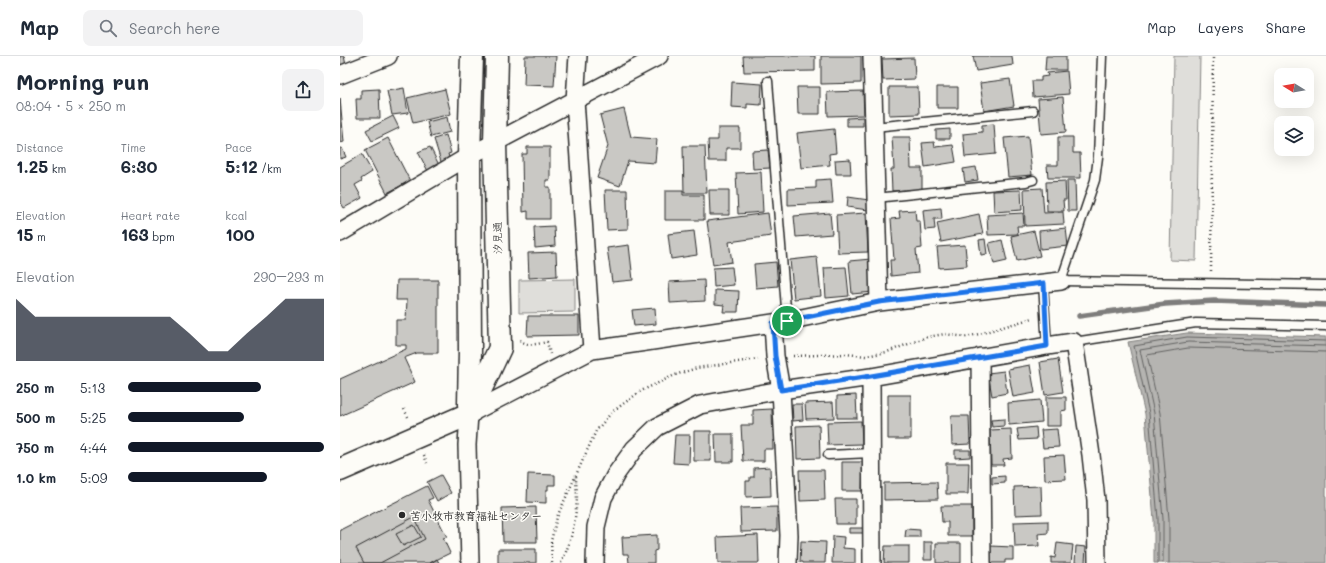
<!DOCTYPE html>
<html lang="en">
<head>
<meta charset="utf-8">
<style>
  :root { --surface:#fff; --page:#f2f2f3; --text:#1f2937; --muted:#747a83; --line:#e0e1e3; --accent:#111827 }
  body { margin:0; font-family:Mali,"Klee One",sans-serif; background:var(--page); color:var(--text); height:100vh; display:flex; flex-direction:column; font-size:15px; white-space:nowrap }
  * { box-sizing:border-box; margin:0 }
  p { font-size:13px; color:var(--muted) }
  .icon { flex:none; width:22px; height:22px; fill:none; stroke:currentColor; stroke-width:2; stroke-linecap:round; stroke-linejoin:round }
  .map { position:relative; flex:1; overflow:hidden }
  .details { display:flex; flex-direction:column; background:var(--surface); width:340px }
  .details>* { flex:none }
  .needle { width:26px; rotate:281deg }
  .fabs { position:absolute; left:934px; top:12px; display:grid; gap:8px }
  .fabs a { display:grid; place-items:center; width:40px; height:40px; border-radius:8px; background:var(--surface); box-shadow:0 4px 16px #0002; font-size:20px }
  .pin { position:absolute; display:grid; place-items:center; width:34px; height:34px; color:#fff; margin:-17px; border:2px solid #fff; border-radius:50%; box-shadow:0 1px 4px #0007 }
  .round { display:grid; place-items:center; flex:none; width:42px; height:42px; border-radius:8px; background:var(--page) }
  .summary { display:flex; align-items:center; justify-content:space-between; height:68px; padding:0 16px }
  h1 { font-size:22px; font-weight:800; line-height:30px }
  .stats { display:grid; grid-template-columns:repeat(3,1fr); gap:6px; height:68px; padding:4px 16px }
  .stats div { display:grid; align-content:center }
  .stats b { font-size:17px; font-weight:800 }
  .stats small { font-size:11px; font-weight:400 }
  .stats p { font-size:11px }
  .chart { height:112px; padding:8px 16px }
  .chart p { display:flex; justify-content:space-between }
  .chart svg { width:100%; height:72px; margin-top:4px; fill:var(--accent); opacity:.7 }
  ul { padding:0 16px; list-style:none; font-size:13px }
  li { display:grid; grid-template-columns:64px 48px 1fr; align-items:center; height:30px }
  li i { height:10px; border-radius:5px; background:var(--accent) }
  header { display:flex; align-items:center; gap:24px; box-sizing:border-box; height:56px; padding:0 20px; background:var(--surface); border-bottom:1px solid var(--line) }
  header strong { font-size:19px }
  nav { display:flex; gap:22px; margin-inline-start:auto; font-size:14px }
  .search { width:280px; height:36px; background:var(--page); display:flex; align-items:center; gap:10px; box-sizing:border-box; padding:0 14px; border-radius:8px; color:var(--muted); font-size:15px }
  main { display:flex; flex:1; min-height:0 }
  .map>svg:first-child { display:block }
</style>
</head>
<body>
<header>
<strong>Map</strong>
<div class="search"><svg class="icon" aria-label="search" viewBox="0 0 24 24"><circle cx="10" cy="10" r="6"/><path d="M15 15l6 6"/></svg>Search here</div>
<nav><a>Map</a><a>Layers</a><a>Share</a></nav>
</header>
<main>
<section class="details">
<div class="summary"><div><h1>Morning run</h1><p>08:04 · 5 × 250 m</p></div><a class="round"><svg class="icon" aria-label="share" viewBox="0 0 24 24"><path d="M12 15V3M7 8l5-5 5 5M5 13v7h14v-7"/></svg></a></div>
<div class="stats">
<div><p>Distance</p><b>1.25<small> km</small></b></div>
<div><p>Time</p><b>6:30</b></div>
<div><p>Pace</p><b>5:12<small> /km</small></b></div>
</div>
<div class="stats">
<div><p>Elevation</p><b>15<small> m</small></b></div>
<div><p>Heart rate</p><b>163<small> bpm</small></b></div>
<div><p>kcal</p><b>100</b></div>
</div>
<div class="chart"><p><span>Elevation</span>290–293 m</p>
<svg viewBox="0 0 160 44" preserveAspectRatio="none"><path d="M0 44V6L10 17L20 17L30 17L40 17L50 17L60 17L70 17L80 17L90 27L100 38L110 38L120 27L130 17L140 6L150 6L160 6V44z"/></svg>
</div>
<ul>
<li><b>250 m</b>5:13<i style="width:68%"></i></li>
<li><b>500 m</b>5:25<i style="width:59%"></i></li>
<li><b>750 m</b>4:44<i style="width:100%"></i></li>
<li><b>1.0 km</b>5:09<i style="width:71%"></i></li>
</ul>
</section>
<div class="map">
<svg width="986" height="507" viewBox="0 0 986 507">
  <rect width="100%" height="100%" fill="#fdfcf7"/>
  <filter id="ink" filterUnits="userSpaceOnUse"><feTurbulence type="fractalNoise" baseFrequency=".025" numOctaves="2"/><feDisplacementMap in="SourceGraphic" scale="8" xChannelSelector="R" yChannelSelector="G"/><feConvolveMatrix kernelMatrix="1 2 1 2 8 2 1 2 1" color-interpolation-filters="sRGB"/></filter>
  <g filter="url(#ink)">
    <!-- green -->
    <path fill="#dfdeda" stroke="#858482" d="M834 0H860L856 205 830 204Z
      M235 223V256L179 257V224Z"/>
    <!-- water -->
    <path fill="#b5b4b1" stroke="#7e7d7b" d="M847 277 986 281V507H814V464L805 358 788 286Z"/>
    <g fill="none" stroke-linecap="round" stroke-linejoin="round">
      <!-- shore -->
      <path stroke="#626261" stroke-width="1" d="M818 507V463L809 357 794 290 847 281 986 285
        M823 507V463L814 357 800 294 848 286 986 290
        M829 507V463L820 357 807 299 848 292 986 296"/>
      <!-- stream -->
      <path stroke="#7e7d7b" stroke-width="5.5" d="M739 260 825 248 874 245 986 249"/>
    </g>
    <!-- building -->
    <path fill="#c9c8c4" stroke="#2b2b2b" d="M0 0H4L6 9 0 10Z
      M185 0H216L214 30 184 29Z
      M403 0H475V15L404 16Z
      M481 0H521V27L481 28Z
      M633 0H672L673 9 636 15Z
      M706 0H726V14H705Z
      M574 2 575 23 543 24 542 3Z
      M727 15 729 38 693 41 692 25H701V21L708 20 707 17Z
      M670 23 674 50 644 55 640 27Z
      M392 26 422 28 421 49 407 48V52L391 51Z
      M457 31H480V58H458Z
      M549 31H578L579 58 549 59Z
      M597 31H618V52H597Z
      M64 32 68 57 52 59 47 35Z
      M39 33 40 62H17L16 43H21V34Z
      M105 33 111 58 73 67 67 42Z
      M523 35 524 59 488 60 487 36Z
      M723 41 726 76 701 78 698 43Z
      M0 42 4 86 0 87Z
      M284 53 291 81 317 83 315 107 288 105 280 130 257 122 268 90 260 59Z
      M53 60 59 72 32 85 26 74Z
      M107 61 110 76 91 81 87 66Z
      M523 61V70H507V62Z
      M654 68 656 98 625 101 623 78 642 76V69Z
      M378 72H400V92H386V105H369L368 84H378Z
      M494 73 496 97 489 98 490 109 461 112 457 77Z
      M610 73V83H596V74Z
      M106 79 111 97 108 98 111 107 102 109 94 83Z
      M688 80 692 119 668 121 664 82Z
      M552 81H570L571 112H582V133L552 135 551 113H554Z
      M718 81H733V97H740L741 122H708L707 109H718Z
      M48 82 70 125 47 137 25 94Z
      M594 86 595 91 613 89 616 106 585 111 582 87Z
      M343 90H365L367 137H344Z
      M90 91 100 111 89 117 78 96Z
      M187 91H210V124H206V131H210V163H188V155L183 156 182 98H187Z
      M0 92H2L6 101 0 103Z
      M428 94 430 112 413 113 412 95Z
      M22 98 32 116 21 123 22 125 15 129 22 142 4 152 0 145V111Z
      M510 103 511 118H496L495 104Z
      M636 111 638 124 625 126 623 113Z
      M421 116 423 156 398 158 396 117Z
      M491 123 493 147 448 149V133L476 132V124Z
      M727 124H735L736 155H728Z
      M725 125 726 144H723L724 155H707L706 126Z
      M702 132 704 157 723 156 724 168 685 170 684 133Z
      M265 134H287L288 173 267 174Z
      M369 134H389V159H370Z
      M681 134 682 154 654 156 653 135Z
      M325 135H343V139H364V164H325Z
      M508 141 529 144 528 154 507 151Z
      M601 152 602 163H594L595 173 585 174 583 154Z
      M575 154 576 165H580L582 192 576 193 578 217 551 220 550 204H554L551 163 560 162 559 155Z
      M428 157 431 180 389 186 392 206 373 209 367 165Z
      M490 157 492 178 456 181 454 160Z
      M526 157 528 196 498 197 496 159Z
      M683 157 684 170H677L678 178 648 179 647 159Z
      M639 158 643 178 601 186 597 167Z
      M214 170 215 190 195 192 194 171Z
      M726 172 728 190 700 193 699 175Z
      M354 175 357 199 331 203 328 178Z
      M694 175 700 200 677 205 671 180Z
      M645 183 647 198 641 199 639 184Z
      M662 184 667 205 654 208 649 187Z
      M289 189 293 224 272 226 267 192Z
      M625 189 627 210 599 212 597 191Z
      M216 196 217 220 189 222 188 197Z
      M477 201 481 240 454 243 450 204Z
      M531 203 533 236 512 238 509 205Z
      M436 206 438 230 416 232 414 208Z
      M392 211 394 229 374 231 373 212Z
      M506 211 509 240 486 242 484 212Z
      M57 224H98V297H77L64 302 75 326 0 360V323L66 293V289H56V264H66L67 244H56Z
      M364 224 365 245 330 247 329 226Z
      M375 234 399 235 398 256H383L384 249 375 248Z
      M315 252 316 268 294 270 292 254Z
      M188 260H239V279L187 280Z
      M718 303 723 336 705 339 700 306Z
      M690 309 695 337 673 341 668 313Z
      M664 315 667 337 652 340 648 317Z
      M516 339 517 362H497V340Z
      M548 339H571V383H548Z
      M706 341H726V354L721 355V370H706Z
      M700 344 702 366 669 369 668 347Z
      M493 346 494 362 466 363 465 347Z
      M452 348H462L463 364 453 365Z
      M432 353 433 393H424V405H403L401 369H413V354Z
      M611 360H629L630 388 612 389Z
      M664 363V370L652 371 651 364Z
      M521 365 522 388 488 389 487 366Z
      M479 369 480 402 457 403 456 370Z
      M696 371 697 383 679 384 677 373Z
      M671 373 672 402 663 403 664 409H651L650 374Z
      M717 373 719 391 703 392 701 374Z
      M354 375H371V405H354Z
      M375 378H393V406H376Z
      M335 379H350L349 408 333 407Z
      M615 394H630V401L615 402Z
      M724 399 726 423 705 424 704 400Z
      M502 406H523L522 435H502Z
      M606 407H629L628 438H606Z
      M430 411 431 440 406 441V425H410V421H414V412Z
      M459 414H484L485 444 460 445Z
      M188 418 215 419V429H208V434H206V447L187 446Z
      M101 419 111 437 97 445 87 426Z
      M665 420V427L652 428V421Z
      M597 426 598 443 544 444V427Z
      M87 430 93 442 88 444 107 481 103 482 110 497 90 507H0V474Z
      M701 430 702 458 675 459 674 431Z
      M495 443H516V468H496Z
      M601 450H632V480H608V466H602Z
      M196 451 197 486H163L162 452Z
      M437 451V475L401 476 400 452Z
      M74 461 85 483 40 507H24L16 492Z
      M708 465V477L698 478 699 490 675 491 674 466Z
      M74 469 81 481 63 490 56 478Z
      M509 472H523V477H509Z
      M566 473 580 474V481H565Z
      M317 479V494L314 495V507H289L288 498H283L282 481Z
      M418 479 419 507H378L377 481Z
      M493 480 504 481 503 492 515 493V507H492Z
      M461 485 486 486 485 507H463V506H460Z
      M584 486H592V504H584Z
      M596 487H621V507H596Z
      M717 487 733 489 731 507H711V501L715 502Z
      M545 490H569V507H544Z
      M650 490 673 491V504H665V507H650Z
      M736 490 746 491 745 507H735Z
      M158 493H196V507H158Z
      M97 503 99 507H90Z"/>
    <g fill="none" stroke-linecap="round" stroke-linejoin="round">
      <!-- lane casing -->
      <g stroke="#2b2b2b" stroke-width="11">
        <path id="lane" d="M762 0 758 101 755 124 721 225 986 229
          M428 25 447 265
          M534 71 693 55
          M536 142 686 126 693 124
          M703 227 707 290
          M734 286 856 267 986 270
          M488 399 532 397"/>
      </g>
      <!-- street casing -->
      <g stroke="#2b2b2b" stroke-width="20">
        <path id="street" d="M238 0 235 44 252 294
          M532 0 539 246
          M0 19 48 0
          M0 177 129 100 319 0
          M433 267 435 300 441 334 449 479 448 507
          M640 301 642 507
          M531 321 532 507
          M130 507 127 389 129 358 252 294 447 265 539 246 721 225
          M255 507 256 471 263 442 276 418 294 393 317 371 360 349 441 334 531 321 707 290 734 286 751 399 756 444 757 507"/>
      </g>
      <!-- secondary casing -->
      <g stroke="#2b2b2b" stroke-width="25">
        <path id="secondary" d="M129 349 130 294 129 100 132 0
          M0 414 129 358 160 292 155 87 157 0"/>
      </g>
      <!-- path -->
      <path stroke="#2b2b2b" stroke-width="2.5" stroke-dasharray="1 3" stroke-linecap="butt" d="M871 215 873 0
        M180 284C187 291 197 288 207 286L210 298
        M453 300 505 298 526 300 547 296 587 281 605 278 626 281 639 278 693 262
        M64 353 69 363
        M84 399 87 407
        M212 507 211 485 217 461 256 375 272 356 301 335 335 319 357 312 418 303
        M221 507C229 491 235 470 236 452 238 442 236 430 236 420"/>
      <!-- lane -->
      <use href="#lane" stroke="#fdfcf7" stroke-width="8"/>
      <!-- street -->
      <use href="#street" stroke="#fdfcf7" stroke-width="17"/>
      <!-- secondary -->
      <use href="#secondary" stroke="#fdfcf7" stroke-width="22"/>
    </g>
  </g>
  <g fill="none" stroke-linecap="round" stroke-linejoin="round" filter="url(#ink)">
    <!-- route casing -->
    <g stroke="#fff" stroke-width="8">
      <path id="route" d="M704 227 707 290 531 320 441 334 435 300 433 267 447 265 539 246Z"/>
    </g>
    <!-- route -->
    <use href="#route" stroke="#1a73e8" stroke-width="5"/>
  </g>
  <!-- markers -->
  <circle fill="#2b2b2b" stroke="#fdfcf7" stroke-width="1.5" cx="62" cy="459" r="4"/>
  <g text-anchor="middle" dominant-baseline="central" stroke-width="3" stroke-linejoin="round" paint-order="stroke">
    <!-- street labels -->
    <g font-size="11" fill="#2b2b2b" stroke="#fdfcf7">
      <text transform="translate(157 182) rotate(-91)">汐見通</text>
    </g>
    <!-- poi labels -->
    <g font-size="11" font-weight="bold" fill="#2b2b2b" stroke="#fdfcf7" text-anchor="start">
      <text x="70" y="459">苫小牧市教育福祉センター</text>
    </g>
  </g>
</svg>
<div class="fabs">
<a><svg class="needle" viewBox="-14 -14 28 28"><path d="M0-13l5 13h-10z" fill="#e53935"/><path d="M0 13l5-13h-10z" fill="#747a83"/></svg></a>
<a><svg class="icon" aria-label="layers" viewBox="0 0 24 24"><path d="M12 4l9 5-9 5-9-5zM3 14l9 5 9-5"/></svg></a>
</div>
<div class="pin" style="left:447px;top:265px;background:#1e9e55"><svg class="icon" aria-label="arrive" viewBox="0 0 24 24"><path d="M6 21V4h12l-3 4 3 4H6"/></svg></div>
</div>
</main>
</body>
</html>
